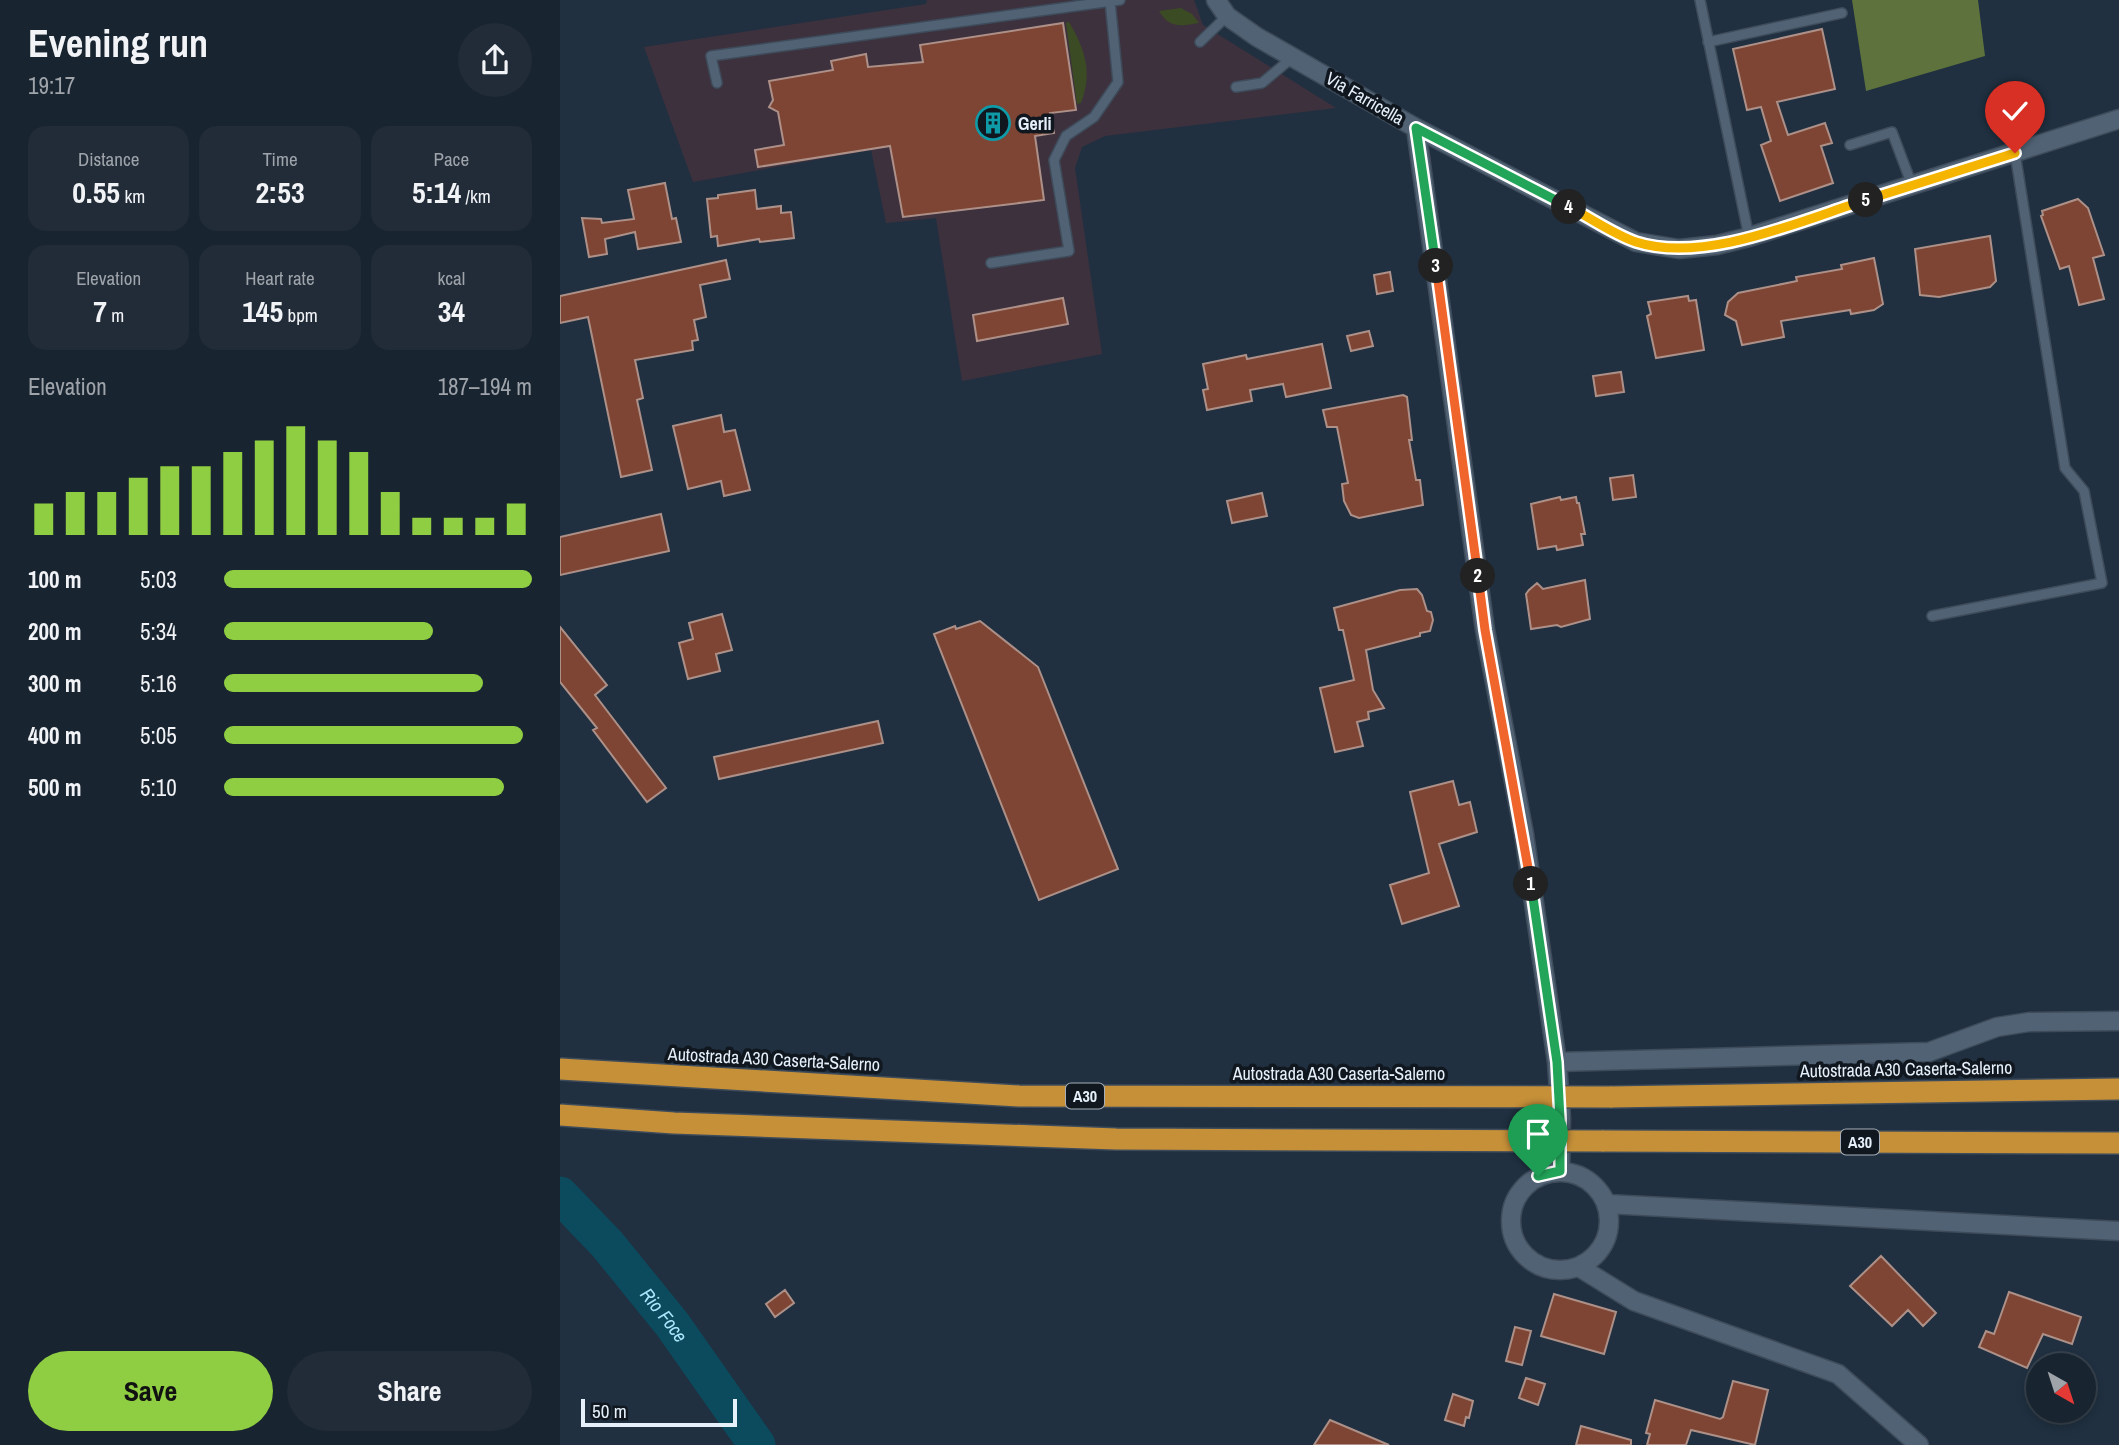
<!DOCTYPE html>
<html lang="en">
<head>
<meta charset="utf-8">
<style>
  :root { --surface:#182430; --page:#212c38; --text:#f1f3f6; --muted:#9fa4ab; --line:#36414c; --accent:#8fcd42 }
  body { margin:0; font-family:"Archivo Narrow",sans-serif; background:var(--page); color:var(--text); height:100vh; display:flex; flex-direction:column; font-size:26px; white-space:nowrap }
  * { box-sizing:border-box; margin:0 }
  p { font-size:23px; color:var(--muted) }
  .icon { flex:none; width:38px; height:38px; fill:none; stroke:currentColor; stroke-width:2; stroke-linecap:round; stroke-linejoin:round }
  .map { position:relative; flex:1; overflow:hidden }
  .drawer { display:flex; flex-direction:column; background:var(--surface); width:560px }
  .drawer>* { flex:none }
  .needle { width:46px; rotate:141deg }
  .buttons { position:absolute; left:1466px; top:1353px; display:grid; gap:14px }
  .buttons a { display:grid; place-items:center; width:70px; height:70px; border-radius:50%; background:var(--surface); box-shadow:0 4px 10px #0003,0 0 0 2px var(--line); font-size:35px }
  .scale { position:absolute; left:21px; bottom:18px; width:156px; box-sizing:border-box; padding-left:7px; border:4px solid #e6f0fb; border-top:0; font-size:19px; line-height:24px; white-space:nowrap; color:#e6f0fb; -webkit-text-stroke:5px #10171f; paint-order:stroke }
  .pin { position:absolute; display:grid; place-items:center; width:60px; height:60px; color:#fff; margin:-72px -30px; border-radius:50% 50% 50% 0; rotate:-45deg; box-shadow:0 0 7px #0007 }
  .pin .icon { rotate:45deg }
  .km { position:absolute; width:35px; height:35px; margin:-18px; border-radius:50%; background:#222; color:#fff; font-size:19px; line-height:35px; text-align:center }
  .round { display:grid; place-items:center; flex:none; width:74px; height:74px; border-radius:37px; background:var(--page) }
  .summary { display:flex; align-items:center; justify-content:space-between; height:119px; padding:0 28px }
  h1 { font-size:38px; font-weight:800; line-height:52px }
  .figures { display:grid; grid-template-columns:repeat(3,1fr); gap:10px; height:119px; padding:7px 28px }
  .figures div { display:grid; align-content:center; border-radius:18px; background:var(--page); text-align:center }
  .figures b { font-size:30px; font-weight:800 }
  .figures small { font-size:19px; font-weight:400 }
  .figures p { font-size:19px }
  .chart { height:196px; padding:14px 28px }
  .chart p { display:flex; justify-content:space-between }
  .chart svg { width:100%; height:126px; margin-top:7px; stroke:var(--accent); stroke-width:6 }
  .button { display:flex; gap:14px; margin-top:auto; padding:14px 28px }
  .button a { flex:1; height:80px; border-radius:42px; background:var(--accent); color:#111; font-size:28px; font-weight:800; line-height:80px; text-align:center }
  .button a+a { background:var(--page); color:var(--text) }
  ul { padding:0 28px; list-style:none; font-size:23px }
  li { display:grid; grid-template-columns:112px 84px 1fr; align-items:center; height:52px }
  li i { height:18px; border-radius:9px; background:var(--accent) }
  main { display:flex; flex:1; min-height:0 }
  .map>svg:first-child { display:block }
</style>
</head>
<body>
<main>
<section class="drawer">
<div class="summary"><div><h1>Evening run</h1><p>19:17</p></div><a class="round"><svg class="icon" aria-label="share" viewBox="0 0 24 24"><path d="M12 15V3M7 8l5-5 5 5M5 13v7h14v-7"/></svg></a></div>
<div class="figures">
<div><p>Distance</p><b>0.55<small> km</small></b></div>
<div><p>Time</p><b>2:53</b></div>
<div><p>Pace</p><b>5:14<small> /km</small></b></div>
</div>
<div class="figures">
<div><p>Elevation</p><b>7<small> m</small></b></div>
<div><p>Heart rate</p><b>145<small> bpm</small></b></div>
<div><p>kcal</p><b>34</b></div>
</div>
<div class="chart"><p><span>Elevation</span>187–194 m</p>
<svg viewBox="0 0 160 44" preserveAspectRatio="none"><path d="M5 44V33M15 44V29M25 44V29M35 44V24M45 44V20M55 44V20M65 44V15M75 44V11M85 44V6M95 44V11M105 44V15M115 44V29M125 44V38M135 44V38M145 44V38M155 44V33"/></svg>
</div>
<ul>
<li><b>100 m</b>5:03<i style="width:100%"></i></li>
<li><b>200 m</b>5:34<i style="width:68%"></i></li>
<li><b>300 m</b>5:16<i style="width:84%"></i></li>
<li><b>400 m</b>5:05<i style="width:97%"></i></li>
<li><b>500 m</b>5:10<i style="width:91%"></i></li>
</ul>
<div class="button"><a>Save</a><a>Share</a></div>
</section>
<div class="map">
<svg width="1559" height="1445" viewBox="0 0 1559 1445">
  <rect width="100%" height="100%" fill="#203040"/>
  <!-- industrial -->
  <path fill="#3e313e" d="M367 0H634L643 25 776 108 545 136 522 147 515 168 542 354 402 381 376 218 326 223 311 150 133 182 84 47 366 4Z"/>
  <!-- green -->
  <path fill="#3b4b23" d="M621 8 632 14 639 23C621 26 610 29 599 11Z
    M509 22C525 49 533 73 521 103L517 104 506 23Z"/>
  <!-- forest -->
  <path fill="#5d723c" d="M1292 0H1418L1425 56 1306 91Z"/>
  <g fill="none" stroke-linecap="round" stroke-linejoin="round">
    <!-- river -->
    <path stroke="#0c4a5d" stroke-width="37" id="s1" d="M0 1195 47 1244 112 1324 197 1445"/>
  </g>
  <!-- building -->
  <path fill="#7e4534" stroke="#ad9088" stroke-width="2" d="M503 23 516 110 490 113 494 133 475 136 484 200 343 217 330 146 198 167 195 150 224 145 218 112 209 107 213 100 209 81 273 70 271 61 306 54 308 67 363 62 360 45Z
    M1262 29 1275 89 1217 102 1228 135 1265 123 1272 143 1261 146 1273 183 1220 201 1201 145 1211 141 1201 107 1187 110 1173 49Z
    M105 183 112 219 116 218 121 242 78 249 75 232 45 239 47 254 29 257 22 218 41 219 42 223 74 219 68 190Z
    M195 190 197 209 221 206V213L231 212 234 238 200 242 199 239 158 246 157 236 151 237 147 199 158 198V195Z
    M1518 199 1528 208 1544 255 1533 258 1544 299 1519 305 1509 266 1500 269 1481 216 1483 215 1482 211Z
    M1430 236 1436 281 1430 287 1379 297 1360 295 1355 249Z
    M1314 258 1323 304 1314 310 1291 314 1290 310 1221 321 1224 337 1182 345 1176 321 1165 315 1168 302 1178 293 1237 281 1236 277 1282 269 1281 265Z
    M166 260 170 279 140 285 146 317 134 320 138 340 132 341 133 350 75 360 83 398 77 400 92 470 61 477 28 317 0 323V296Z
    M830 272 833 291 817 294 814 275Z
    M1128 296 1129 301 1136 300 1144 350 1096 358 1087 316 1091 314 1088 302Z
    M503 298 508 324 417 341 413 315Z
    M809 331 813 346 791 351 787 336Z
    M762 344 771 388 726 397 723 384 690 390 692 401 647 410 643 390 648 389 643 364 686 355 687 359Z
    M1061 372 1064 392 1036 396 1033 376Z
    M843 395 847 397 852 440H849L856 480H860L863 505 799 518 791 515 784 501 782 484 788 483 777 427H767L763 410Z
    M161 415 164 432 175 430 190 490 164 496 161 481 128 489 113 426Z
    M1073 475 1076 497 1053 500 1050 478Z
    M702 493 707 516 672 523 667 501Z
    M1000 497 1001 500 1016 497 1017 503H1019L1025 534H1021L1023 545 997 550 996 546 978 549 971 504Z
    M101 514 109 551 0 575V537Z
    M1025 580 1030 619 1001 627 997 625 971 629 966 594 969 590 977 583 983 589Z
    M857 589 862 595 867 611 871 612 873 620 870 631 860 633V636L806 650 813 690 824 708 808 712 809 719 797 722 803 746 775 752 760 688 794 680 783 630H779L774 608 840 590Z
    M162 614 172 650 156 654 160 671 128 679 119 643 133 639 129 623Z
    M420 621 478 667 558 869 479 900 374 634 395 626 396 629Z
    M0 627 47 685 35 695 106 788 87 802 33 730 37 728 0 682Z
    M318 721 323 743 159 779 154 757Z
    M893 781 899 805 910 802 917 832 879 844 899 906 842 924 830 885 869 873 850 792Z
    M1321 1256 1376 1313 1363 1326 1348 1310 1332 1326 1290 1286Z
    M225 1290 234 1303 215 1317 206 1304Z
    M1449 1292 1521 1317 1512 1344 1483 1334 1467 1368 1419 1347 1426 1331 1434 1334Z
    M994 1294 1056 1312 1044 1354 981 1336Z
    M955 1327 971 1331 962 1365 946 1361Z
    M966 1378 985 1384 978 1405 959 1398Z
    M1173 1381 1208 1390 1195 1445 1131 1430 1126 1445H1087L1090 1434 1086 1433 1095 1400 1160 1419 1163 1417Z
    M893 1394 913 1401 909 1418 906 1417 904 1426 885 1420Z
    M770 1420 829 1445H754Z
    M1021 1426 1071 1440V1445H1016Z"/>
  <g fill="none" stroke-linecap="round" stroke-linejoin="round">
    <!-- service casing -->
    <g stroke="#3e4b5a" stroke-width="12">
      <path id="service" d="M1140 0 1189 237
        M640 42 667 16
        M1148 42 1282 13
        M157 83 151 56 560 0
        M676 87 702 83 733 57
        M1290 145 1332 132 1352 185
        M431 263 509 251 494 160 506 136 534 117 558 82 550 1
        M1372 616 1542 583 1524 491 1505 468 1455 153"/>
    </g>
    <!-- minor casing -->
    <g stroke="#3e4b5a" stroke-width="21">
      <path id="minor" d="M656 0 667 16 697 37 856 128 1076 242 1119 249 1157 245 1189 237 1559 119
        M856 128 925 630 964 834 997 1062 1001 1119 1000 1171
        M997 1062 1369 1052 1437 1027 1469 1022 1559 1021
        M951 1221a49 49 0 1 1 98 0a49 49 0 1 1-98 0Z
        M1047 1204 1559 1231
        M1019 1267 1074 1301 1278 1374 1359 1445"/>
    </g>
    <!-- motorway casing -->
    <g stroke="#3e4b5a" stroke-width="24">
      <path id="motorway" d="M1050 1097 1559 1089
        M1042 1141 1559 1143"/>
    </g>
    <!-- service -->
    <use href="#service" stroke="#506274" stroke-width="9"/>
    <!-- minor -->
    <use href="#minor" stroke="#506274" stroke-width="18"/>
    <!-- motorway -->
    <use href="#motorway" stroke="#c69039" stroke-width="21"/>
    <!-- motorway-bridge casing -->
    <g stroke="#3e4b5a" stroke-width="24" stroke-linecap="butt">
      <path id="motorway-bridge" d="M0 1069 459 1096 1050 1097
        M0 1115 114 1123 556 1139 1042 1141"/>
    </g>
    <!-- motorway-bridge -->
    <use href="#motorway-bridge" stroke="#c69039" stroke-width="21"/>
  </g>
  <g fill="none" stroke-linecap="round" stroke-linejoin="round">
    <!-- split-1 casing -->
    <g stroke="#fff" stroke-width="14">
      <path id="split-1" d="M971 884 997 1062 1000 1119V1171L978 1176"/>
    </g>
    <!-- split-2 casing -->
    <g stroke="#fff" stroke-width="14">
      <path id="split-2" d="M918 576 925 630 971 884"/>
    </g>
    <!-- split-3 casing -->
    <g stroke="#fff" stroke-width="14">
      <path id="split-3" d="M876 266 918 576"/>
    </g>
    <!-- split-4 casing -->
    <g stroke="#fff" stroke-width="14">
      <path id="split-4" d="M876 266 856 128 1009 207"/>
    </g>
    <!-- split-5 casing -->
    <g stroke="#fff" stroke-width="14">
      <path id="split-5" d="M1009 207C1031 218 1053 234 1076 242 1144 264 1240 221 1306 200"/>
    </g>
    <!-- split-6 casing -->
    <g stroke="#fff" stroke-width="14">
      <path id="split-6" d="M1306 200 1455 153"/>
    </g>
    <!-- split-1 -->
    <use href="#split-1" stroke="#22a559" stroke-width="9"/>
    <!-- split-2 -->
    <use href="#split-2" stroke="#f0652b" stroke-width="9"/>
    <!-- split-3 -->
    <use href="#split-3" stroke="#f0652b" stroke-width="9"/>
    <!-- split-4 -->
    <use href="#split-4" stroke="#22a559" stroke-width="9"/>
    <!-- split-5 -->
    <use href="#split-5" stroke="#f5b400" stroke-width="9"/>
    <!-- split-6 -->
    <use href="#split-6" stroke="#f5b400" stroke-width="9"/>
  </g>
  <!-- icons -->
  <defs>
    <g id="building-ring" transform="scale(1.75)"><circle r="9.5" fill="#10171f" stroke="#0f9aa8" stroke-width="1.5"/><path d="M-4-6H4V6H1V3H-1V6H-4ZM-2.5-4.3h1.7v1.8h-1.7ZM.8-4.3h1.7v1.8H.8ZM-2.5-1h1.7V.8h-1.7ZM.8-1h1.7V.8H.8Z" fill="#0f9aa8"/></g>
  </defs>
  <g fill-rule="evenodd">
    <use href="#building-ring" x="433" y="123"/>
  </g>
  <g text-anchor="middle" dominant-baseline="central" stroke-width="7" stroke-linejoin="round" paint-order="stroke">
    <!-- shield labels -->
    <g fill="#10171f" stroke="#a6afb9" stroke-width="2">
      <rect x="506" y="1083.5" width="38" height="25" rx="5"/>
      <rect x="1281" y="1129.5" width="38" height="25" rx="5"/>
    </g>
    <g font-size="16" font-weight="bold" fill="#e6f0fb">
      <text x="525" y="1096">A30</text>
      <text x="1300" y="1142">A30</text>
    </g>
    <!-- street labels -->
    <g font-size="18" fill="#e6f0fb" stroke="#10171f">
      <text transform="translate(805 98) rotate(30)">Via Farricella</text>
      <text transform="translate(214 1059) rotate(3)">Autostrada A30 Caserta-Salerno</text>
      <text transform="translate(1346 1069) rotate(-1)">Autostrada A30 Caserta-Salerno</text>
      <text x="779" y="1073">Autostrada A30 Caserta-Salerno</text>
    </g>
    <!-- poi labels -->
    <g font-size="18" font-weight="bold" fill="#e6f0fb" stroke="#10171f" text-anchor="start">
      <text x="458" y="123">Gerli</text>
    </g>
    <!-- water labels -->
    <g font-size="19" font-style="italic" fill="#abe6fe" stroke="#10171f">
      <text stroke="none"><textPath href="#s1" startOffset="159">Rio Foce</textPath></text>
    </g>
  </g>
</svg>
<div class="buttons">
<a><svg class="needle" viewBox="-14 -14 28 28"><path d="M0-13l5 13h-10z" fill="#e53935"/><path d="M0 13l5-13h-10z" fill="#9fa4ab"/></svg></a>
</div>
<div class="scale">50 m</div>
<div class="pin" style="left:978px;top:1176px;background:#1e9e55"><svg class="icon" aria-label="arrive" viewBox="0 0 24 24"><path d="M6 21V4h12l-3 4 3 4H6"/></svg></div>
<div class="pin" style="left:1455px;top:153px;background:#d93025"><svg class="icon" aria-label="check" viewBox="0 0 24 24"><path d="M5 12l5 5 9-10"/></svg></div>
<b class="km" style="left:971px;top:884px">1</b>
<b class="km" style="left:918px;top:576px">2</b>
<b class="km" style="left:876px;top:266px">3</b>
<b class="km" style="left:1009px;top:207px">4</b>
<b class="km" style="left:1306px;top:200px">5</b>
</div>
</main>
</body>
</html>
